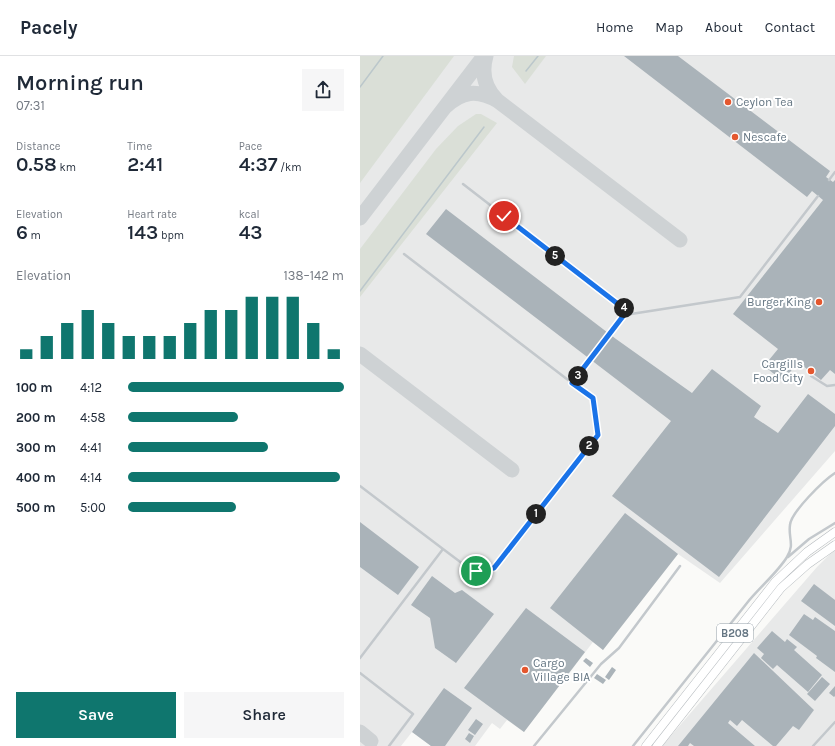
<!DOCTYPE html>
<html lang="en">
<head>
<meta charset="utf-8">
<style>
  :root { --surface:#fff; --page:#f6f6f7; --text:#1f2937; --muted:#747a83; --line:#e0e1e3; --accent:#0f766e }
  body { margin:0; font-family:Karla,sans-serif; background:var(--page); color:var(--text); height:100vh; display:flex; flex-direction:column; font-size:15px; white-space:nowrap }
  * { box-sizing:border-box; margin:0 }
  p { font-size:13px; color:var(--muted) }
  .icon { flex:none; width:22px; height:22px; fill:none; stroke:currentColor; stroke-width:2; stroke-linecap:round; stroke-linejoin:round }
  .map { position:relative; flex:1; overflow:hidden }
  .sheet { display:flex; flex-direction:column; background:var(--surface); width:360px }
  .sheet>* { flex:none }
  .pin { position:absolute; display:grid; place-items:center; width:34px; height:34px; color:#fff; margin:-17px; border:2px solid #fff; border-radius:50%; box-shadow:0 1px 4px #0007 }
  .km { position:absolute; width:20px; height:20px; margin:-10px; border-radius:50%; background:#222; color:#fff; font-size:11px; line-height:20px; text-align:center }
  .round { display:grid; place-items:center; flex:none; width:42px; height:42px; border-radius:0px; background:var(--page) }
  .headline { display:flex; align-items:center; justify-content:space-between; height:68px; padding:0 16px }
  h1 { font-size:22px; font-weight:600; line-height:30px }
  .stats { display:grid; grid-template-columns:repeat(3,1fr); gap:6px; height:68px; padding:4px 16px }
  .stats div { display:grid; align-content:center }
  .stats b { font-size:20px; font-weight:600 }
  .stats small { font-size:11px; font-weight:400 }
  .stats p { font-size:11px }
  .chart { height:112px; padding:8px 16px }
  .chart p { display:flex; justify-content:space-between }
  .chart svg { width:100%; height:72px; margin-top:4px; stroke:var(--accent); stroke-width:6 }
  .cta { display:flex; gap:8px; margin-top:auto; padding:8px 16px }
  .cta a { flex:1; height:46px; border-radius:0px; background:var(--accent); color:#fff; font-size:16px; font-weight:600; line-height:46px; text-align:center }
  .cta a+a { background:var(--page); color:var(--text) }
  ul { padding:0 16px; list-style:none; font-size:13px }
  li { display:grid; grid-template-columns:64px 48px 1fr; align-items:center; height:30px }
  li i { height:10px; border-radius:5px; background:var(--accent) }
  header { display:flex; align-items:center; gap:24px; box-sizing:border-box; height:56px; padding:0 20px; background:var(--surface); border-bottom:1px solid var(--line) }
  header strong { font-size:19px }
  nav { display:flex; gap:22px; margin-inline-start:auto; font-size:14px }
  main { display:flex; flex:1; min-height:0 }
  .map>svg:first-child { display:block }
</style>
</head>
<body>
<header>
<strong>Pacely</strong>
<nav><a>Home</a><a>Map</a><a>About</a><a>Contact</a></nav>
</header>
<main>
<section class="sheet">
<div class="headline"><div><h1>Morning run</h1><p>07:31</p></div><a class="round"><svg class="icon" aria-label="share" viewBox="0 0 24 24"><path d="M12 15V3M7 8l5-5 5 5M5 13v7h14v-7"/></svg></a></div>
<div class="stats">
<div><p>Distance</p><b>0.58<small> km</small></b></div>
<div><p>Time</p><b>2:41</b></div>
<div><p>Pace</p><b>4:37<small> /km</small></b></div>
</div>
<div class="stats">
<div><p>Elevation</p><b>6<small> m</small></b></div>
<div><p>Heart rate</p><b>143<small> bpm</small></b></div>
<div><p>kcal</p><b>43</b></div>
</div>
<div class="chart"><p><span>Elevation</span>138–142 m</p>
<svg viewBox="0 0 160 44" preserveAspectRatio="none"><path d="M5 44V38M15 44V30M25 44V22M35 44V14M45 44V22M55 44V30M65 44V30M75 44V30M85 44V22M95 44V14M105 44V14M115 44V6M125 44V6M135 44V6M145 44V22M155 44V38"/></svg>
</div>
<ul>
<li><b>100 m</b>4:12<i style="width:100%"></i></li>
<li><b>200 m</b>4:58<i style="width:51%"></i></li>
<li><b>300 m</b>4:41<i style="width:65%"></i></li>
<li><b>400 m</b>4:14<i style="width:98%"></i></li>
<li><b>500 m</b>5:00<i style="width:50%"></i></li>
</ul>
<div class="cta"><a>Save</a><a>Share</a></div>
</section>
<div class="map">
<svg width="475" height="690" viewBox="0 0 475 690">
  <rect width="100%" height="100%" fill="#fafaf8"/>
  <!-- built -->
  <path fill="#e8e9e9" d="M0 0H475V395L360 527 318 498 243 594 233 586 164 676 147 664 140 673 132 667 115 690H71L52 676 41 690H0Z
    M475 493V690H302L457 511Z"/>
  <!-- green -->
  <path fill="#dadfd7" d="M0 0H94L0 127Z
    M154 0H186L165 28 152 11Z
    M116 58H121L137 67 0 241V193L76 93 98 70Z"/>
  <g fill="none" stroke-linecap="round" stroke-linejoin="round">
    <!-- stream -->
    <path stroke="#bbc7cb" stroke-width="1.5" d="M166 15 178 0
      M0 31 23 0
      M0 235 124 71"/>
    <!-- taxiway -->
    <path stroke="#ced2d4" stroke-width="15" d="M126 0C121 17 125 32 137 44
      M85 51C102 35 117 33 138 45L320 184
      M0 162 124 0
      M0 298 152 414
      M0 676 11 685"/>
  </g>
  <!-- building -->
  <path fill="#aab3b9" d="M264 0H318L470 115 466 121 473 126 475 124V318L470 314 461 324 438 306 423 325 404 310 418 293 373 258 463 144 452 135 447 141Z
    M86 153 256 283 332 337 352 313 401 350 394 361 418 377 448 338 475 358V370L359 521 252 440 311 365 66 178Z
    M265 457 318 498 243 594 190 552Z
    M0 466 59 511 38 539 0 511Z
    M72 520 95 537 102 534 134 558 96 607 75 592 70 562 51 549Z
    M454 528 475 544V570L441 545Z
    M166 552 225 596 164 676 104 632Z
    M444 558 453 564 455 561 475 575V616L456 602 457 600 429 579Z
    M412 575 425 586 427 583 437 591 434 594 462 619 448 636 417 609 413 613 401 602 404 598 397 592Z
    M394 597 454 654 439 674 433 670 416 690H413L382 664 377 670 370 664 368 667 395 690H334L330 687 328 690H318Z
    M226 602 233 607 230 611 223 605Z
    M252 611 256 614 249 624 245 621Z
    M237 618 246 624 243 628 234 622Z
    M462 621 470 628 455 645 447 638Z
    M475 630V640L474 641 469 637Z
    M84 632 112 652 85 690H71L52 676Z
    M116 663 123 668 115 679 108 674Z
    M109 677 114 680 110 687 105 683Z"/>
  <g fill="none" stroke-linecap="round" stroke-linejoin="round">
    <!-- primary casing -->
    <g stroke="#b5babe" stroke-width="9">
      <path id="primary" d="M286 690 415 526 447 496 475 476
        M297 690 421 532 448 508 475 489"/>
    </g>
    <!-- service -->
    <path stroke="#c3c8cc" stroke-width="2.5" d="M469 124 475 116
      M103 128 267 255
      M44 198 212 327
      M451 320 467 330 475 329
      M0 430 83 493
      M428 501 449 483 475 467
      M0 602 83 493 111 514 116 515 134 512 238 379 233 343 212 327 267 255 271 258 380 241 458 140
      M0 617 53 658 29 690
      M174 690 241 608 259 592 320 510
      M273 690C311 642 349 595 387 547 398 533 418 516 427 501 435 488 428 482 430 469 431 456 464 424 475 417
      M453 690 475 666"/>
    <!-- primary -->
    <use href="#primary" stroke="#fff" stroke-width="8"/>
  </g>
  <g fill="none" stroke-linecap="round" stroke-linejoin="round">
    <!-- route casing -->
    <g stroke="#fff" stroke-width="8">
      <path id="route" d="M116 515 134 512 238 379 233 342 212 327 267 255 144 160"/>
    </g>
    <!-- route -->
    <use href="#route" stroke="#1a73e8" stroke-width="5"/>
  </g>
  <!-- markers -->
  <g fill="#e4572e" stroke="#fff" stroke-width="1.5">
    <circle cx="368" cy="46" r="4"/>
    <circle cx="375" cy="81" r="4"/>
    <circle cx="459" cy="246" r="4"/>
    <circle cx="451" cy="315" r="4"/>
    <circle cx="165" cy="614" r="4"/>
  </g>
  <g text-anchor="middle" dominant-baseline="central" stroke-width="4" stroke-linejoin="round" paint-order="stroke">
    <!-- shield labels -->
    <rect fill="#fff" stroke="#939fa8" stroke-width="1" x="357" y="568" width="36" height="18" rx="3"/>
    <g font-size="11" font-weight="bold" fill="#657683">
      <text x="375" y="577">B208</text>
    </g>
    <!-- poi labels -->
    <g font-size="12" fill="#657683" stroke="#fff" text-anchor="start">
      <text x="376" y="46">Ceylon Tea</text>
      <text x="383" y="81">Nescafe</text>
      <text x="451" y="246" text-anchor="end">Burger King</text>
      <text x="443" y="308" text-anchor="end">Cargills<tspan x="443" dy="14">Food City</tspan></text>
      <text x="173" y="607">Cargo<tspan x="173" dy="14">Village BIA</tspan></text>
    </g>
  </g>
</svg>
<div class="pin" style="left:116px;top:515px;background:#1e9e55"><svg class="icon" aria-label="arrive" viewBox="0 0 24 24"><path d="M6 21V4h12l-3 4 3 4H6"/></svg></div>
<div class="pin" style="left:144px;top:160px;background:#d93025"><svg class="icon" aria-label="check" viewBox="0 0 24 24"><path d="M5 12l5 5 9-10"/></svg></div>
<b class="km" style="left:176px;top:458px">1</b>
<b class="km" style="left:229px;top:390px">2</b>
<b class="km" style="left:218px;top:320px">3</b>
<b class="km" style="left:264px;top:252px">4</b>
<b class="km" style="left:195px;top:200px">5</b>
</div>
</main>
</body>
</html>
